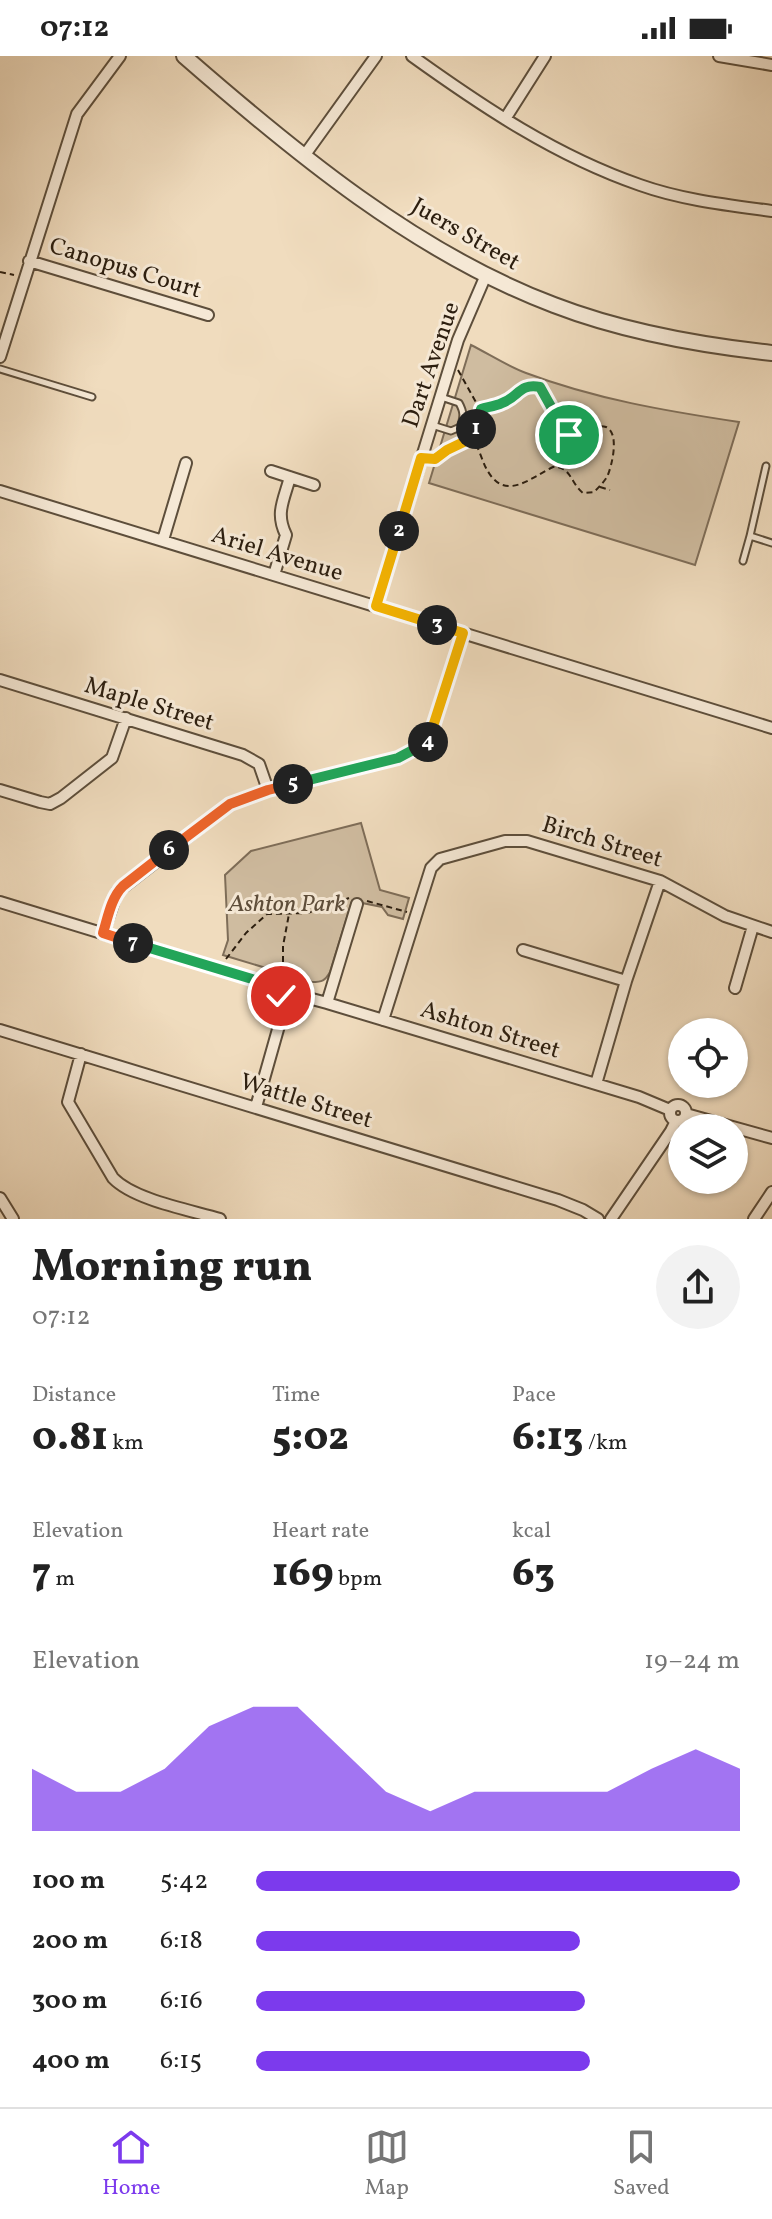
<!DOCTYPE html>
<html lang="en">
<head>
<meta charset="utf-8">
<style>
  :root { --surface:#fff; --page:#f2f2f2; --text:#222; --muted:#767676; --line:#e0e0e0; --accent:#7c3aed }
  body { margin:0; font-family:Vollkorn,serif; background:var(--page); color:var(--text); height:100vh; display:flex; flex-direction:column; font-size:30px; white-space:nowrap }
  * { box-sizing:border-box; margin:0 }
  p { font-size:26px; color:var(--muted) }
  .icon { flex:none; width:44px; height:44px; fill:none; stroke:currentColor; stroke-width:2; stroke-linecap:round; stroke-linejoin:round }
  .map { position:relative; height:1163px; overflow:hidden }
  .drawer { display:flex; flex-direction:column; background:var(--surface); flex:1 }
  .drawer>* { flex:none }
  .buttons { position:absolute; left:668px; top:962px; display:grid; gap:16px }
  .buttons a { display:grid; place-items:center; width:80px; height:80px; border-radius:50%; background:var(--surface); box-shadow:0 2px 6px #0004; font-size:40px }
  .pin { position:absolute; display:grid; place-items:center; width:68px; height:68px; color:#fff; margin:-34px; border:4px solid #fff; border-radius:50%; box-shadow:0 2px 8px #0007 }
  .km { position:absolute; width:40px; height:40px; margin:-20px; border-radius:50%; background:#222; color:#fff; font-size:22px; line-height:40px; text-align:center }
  .round { display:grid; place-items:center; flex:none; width:84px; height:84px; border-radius:42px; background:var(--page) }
  .head { display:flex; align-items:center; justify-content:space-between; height:136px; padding:0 32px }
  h1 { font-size:44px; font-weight:800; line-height:60px }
  .metrics { display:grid; grid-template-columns:repeat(3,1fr); gap:12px; height:136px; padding:8px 32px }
  .metrics div { display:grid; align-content:center }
  .metrics b { font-size:40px; font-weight:800 }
  .metrics small { font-size:22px; font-weight:400 }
  .metrics p { font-size:22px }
  .chart { height:224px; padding:16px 32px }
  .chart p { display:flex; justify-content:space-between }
  .chart svg { width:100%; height:144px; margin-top:8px; fill:var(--accent); opacity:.7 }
  ul { padding:0 32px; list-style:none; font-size:26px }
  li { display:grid; grid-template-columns:128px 96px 1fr; align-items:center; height:60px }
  li i { height:20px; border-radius:10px; background:var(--accent) }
  .status { display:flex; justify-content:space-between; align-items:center; height:56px; padding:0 40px; background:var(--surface); direction:ltr }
  .status svg { height:22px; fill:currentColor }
  .tab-bar { display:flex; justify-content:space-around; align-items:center; height:112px; border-top:2px solid var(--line); background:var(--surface); font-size:22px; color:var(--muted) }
  .tab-bar a { display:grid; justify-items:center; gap:4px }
  .tab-bar .active { color:var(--accent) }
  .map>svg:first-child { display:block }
</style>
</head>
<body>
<div class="status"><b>07:12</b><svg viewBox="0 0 49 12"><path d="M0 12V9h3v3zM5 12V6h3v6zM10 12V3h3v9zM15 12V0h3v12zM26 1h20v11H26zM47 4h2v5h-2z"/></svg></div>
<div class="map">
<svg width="772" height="1163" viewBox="0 0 772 1163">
  <defs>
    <pattern id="grass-tufts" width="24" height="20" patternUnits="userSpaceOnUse" patternTransform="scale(2)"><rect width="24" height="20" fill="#cfbca0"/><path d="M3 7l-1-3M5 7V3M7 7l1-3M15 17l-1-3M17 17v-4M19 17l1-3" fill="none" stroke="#b2a189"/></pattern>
  </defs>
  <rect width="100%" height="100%" fill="#f0dcbe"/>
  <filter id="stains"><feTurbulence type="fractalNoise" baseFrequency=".0025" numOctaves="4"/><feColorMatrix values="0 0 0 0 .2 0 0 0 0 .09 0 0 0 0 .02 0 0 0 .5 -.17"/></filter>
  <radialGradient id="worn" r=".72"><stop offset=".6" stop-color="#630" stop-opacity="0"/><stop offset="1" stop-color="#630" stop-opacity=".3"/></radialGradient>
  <!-- grass -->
  <path fill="url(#grass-tufts)" stroke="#7e6d58" stroke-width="2" d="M455 589 463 592 432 685 417 697 411 693 426 683Z"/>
  <!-- green -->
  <path fill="#cfbca0" stroke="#7e6d58" stroke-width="2" d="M471 289C489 298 507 310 526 317 595 343 666 355 739 366L695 509 429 427Z
    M361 767 380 834 409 842 403 863 388 859 382 851 352 845 330 916C325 925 322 926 312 926L223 899 228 884 225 819 251 795Z"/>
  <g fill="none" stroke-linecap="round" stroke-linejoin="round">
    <!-- service casing -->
    <g stroke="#5d4e3b" stroke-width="9">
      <path id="service" d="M0 313 92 341
        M432 369 451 375 460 371C464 361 464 356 459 347L441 341
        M750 480 766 410
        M743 505 750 480 772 487"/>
    </g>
    <!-- minor casing -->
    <g stroke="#5d4e3b" stroke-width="14">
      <path id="minor" d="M412 0C483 51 556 100 640 129 682 144 728 149 772 155
        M719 0 772 9
        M505 63 545 0
        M304 100 376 0
        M29 205 208 259
        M0 301 77 58 120 0
        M271 415 314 429
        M0 435 772 672
        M163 484 186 407
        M274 519 286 479C275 457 284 444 290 421
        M376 550 458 284 486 219
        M0 624 243 699 259 708 268 734
        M0 734 40 746 50 748 61 742 112 702 126 662
        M0 846 252 923 281 935
        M103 877 117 836 230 748 268 734 398 702
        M523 894 626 925
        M281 937a8 8 0 1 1 16 0a8 8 0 1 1-16 0Z
        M735 932 753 870
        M297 939 327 947 639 1041 670 1054
        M327 947 357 848
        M383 964 431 812 440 803 505 785H527L660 825 725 860 772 876
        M0 974 558 1144 583 1154 598 1163
        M81 998 68 1046 113 1122C134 1144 190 1154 220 1163
        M596 1028 626 925 660 825
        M670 1057a8 8 0 1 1 16 0a8 8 0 1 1-16 0Z
        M256 1051 286 945
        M686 1058 772 1082
        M0 1142 13 1163
        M611 1163 671 1075 676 1065
        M754 1163 772 1136"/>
    </g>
    <!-- tertiary casing -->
    <g stroke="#5d4e3b" stroke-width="18">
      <path id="tertiary" d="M184 0C294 96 416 197 554 249 624 276 698 289 772 297"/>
    </g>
    <!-- path -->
    <path stroke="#2c1e0f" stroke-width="2" stroke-dasharray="6 4" stroke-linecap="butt" d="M0 216 14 219
      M458 314 477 348 481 353C488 351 496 350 502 347 519 341 519 327 540 331L564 374 574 380C584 378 596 367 606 371 620 377 612 410 607 421 603 427 599 431 594 436L583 437C571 428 571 410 553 411 527 424 503 447 485 410 481 401 478 390 472 382L478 368 481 353
      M431 404 435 403 447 394 471 382
      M600 431 610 434
      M407 697 428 686 461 585
      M367 845 407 856
      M226 903 246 877 267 858 308 857 349 842
      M275 924 283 909V890L289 858"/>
    <!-- service -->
    <use href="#service" stroke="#f5e8d5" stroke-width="5"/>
    <!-- minor -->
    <use href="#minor" stroke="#f5e8d5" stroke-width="10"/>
    <!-- tertiary -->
    <use href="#tertiary" stroke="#f5e8d5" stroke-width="14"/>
  </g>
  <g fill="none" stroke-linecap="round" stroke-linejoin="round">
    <!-- split-1 casing -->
    <g stroke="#fff" stroke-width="16">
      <path id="split-1" d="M476 373 481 353C488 351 496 350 502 347 519 341 519 327 540 331L564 374 569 379"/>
    </g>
    <!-- split-2 casing -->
    <g stroke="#fff" stroke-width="16">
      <path id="split-2" d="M399 475 421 402 435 403 447 394 472 382 476 373"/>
    </g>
    <!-- split-3 casing -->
    <g stroke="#fff" stroke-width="16">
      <path id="split-3" d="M399 475 376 550 437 569"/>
    </g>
    <!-- split-4 casing -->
    <g stroke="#fff" stroke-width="16">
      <path id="split-4" d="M428 686 463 577 437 569"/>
    </g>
    <!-- split-5 casing -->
    <g stroke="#fff" stroke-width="16">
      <path id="split-5" d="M293 728 398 702 428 686"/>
    </g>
    <!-- split-6 casing -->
    <g stroke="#fff" stroke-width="16">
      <path id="split-6" d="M169 794 230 748 268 734 293 728"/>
    </g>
    <!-- split-7 casing -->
    <g stroke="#fff" stroke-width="16">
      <path id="split-7" d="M133 887 103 877C108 861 111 842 123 830L169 794"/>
    </g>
    <!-- split-8 casing -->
    <g stroke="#fff" stroke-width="16">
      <path id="split-8" d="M133 887 252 923 281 935V940"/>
    </g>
    <!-- split-1 -->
    <use href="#split-1" stroke="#22a559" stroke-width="10"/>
    <!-- split-2 -->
    <use href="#split-2" stroke="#f5b400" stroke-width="10"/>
    <!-- split-3 -->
    <use href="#split-3" stroke="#f5b400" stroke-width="10"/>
    <!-- split-4 -->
    <use href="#split-4" stroke="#f5b400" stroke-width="10"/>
    <!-- split-5 -->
    <use href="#split-5" stroke="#22a559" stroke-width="10"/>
    <!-- split-6 -->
    <use href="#split-6" stroke="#f0652b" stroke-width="10"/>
    <!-- split-7 -->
    <use href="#split-7" stroke="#f0652b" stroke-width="10"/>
    <!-- split-8 -->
    <use href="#split-8" stroke="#22a559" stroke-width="10"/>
  </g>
  <g text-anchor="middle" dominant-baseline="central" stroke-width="6" stroke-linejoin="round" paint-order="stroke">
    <!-- street labels -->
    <g font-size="24" fill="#2c1e0f" stroke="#f5e8d5">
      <text transform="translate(465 179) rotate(30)">Juers Street</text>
      <text transform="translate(125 213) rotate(17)">Canopus Court</text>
      <text transform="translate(432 309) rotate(-71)">Dart Avenue</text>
      <text transform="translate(277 499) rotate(17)">Ariel Avenue</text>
      <text transform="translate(149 649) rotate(17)">Maple Street</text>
      <text transform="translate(602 787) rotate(17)">Birch Street</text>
      <text transform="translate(490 975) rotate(17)">Ashton Street</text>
      <text transform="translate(306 1046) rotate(17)">Wattle Street</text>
    </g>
    <!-- park labels -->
    <g font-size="24" font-style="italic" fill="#5d4d3a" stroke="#f5e8d5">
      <text x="287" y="849">Ashton Park</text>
    </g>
  </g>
  <rect width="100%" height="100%" filter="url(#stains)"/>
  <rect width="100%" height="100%" fill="url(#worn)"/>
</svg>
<div class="buttons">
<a><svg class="icon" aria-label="locate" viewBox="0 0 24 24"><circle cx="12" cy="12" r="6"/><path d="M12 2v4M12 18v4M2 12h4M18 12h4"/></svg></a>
<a><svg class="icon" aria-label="layers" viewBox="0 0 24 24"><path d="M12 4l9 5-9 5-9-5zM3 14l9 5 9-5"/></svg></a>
</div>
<div class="pin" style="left:569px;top:379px;background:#1e9e55"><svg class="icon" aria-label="arrive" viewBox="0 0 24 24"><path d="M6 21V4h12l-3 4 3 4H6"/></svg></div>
<div class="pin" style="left:281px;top:940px;background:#d93025"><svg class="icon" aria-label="check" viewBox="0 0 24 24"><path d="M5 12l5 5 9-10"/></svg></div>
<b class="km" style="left:476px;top:373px">1</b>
<b class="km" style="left:399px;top:475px">2</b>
<b class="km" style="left:437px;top:569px">3</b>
<b class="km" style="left:428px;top:686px">4</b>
<b class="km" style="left:293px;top:728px">5</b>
<b class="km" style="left:169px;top:794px">6</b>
<b class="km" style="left:133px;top:887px">7</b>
</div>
<section class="drawer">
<div class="head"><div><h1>Morning run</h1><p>07:12</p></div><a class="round"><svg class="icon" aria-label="share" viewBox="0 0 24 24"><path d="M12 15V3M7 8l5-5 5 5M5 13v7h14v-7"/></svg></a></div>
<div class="metrics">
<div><p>Distance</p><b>0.81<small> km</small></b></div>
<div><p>Time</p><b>5:02</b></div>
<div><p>Pace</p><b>6:13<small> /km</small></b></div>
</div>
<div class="metrics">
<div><p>Elevation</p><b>7<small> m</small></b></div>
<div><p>Heart rate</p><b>169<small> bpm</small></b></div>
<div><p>kcal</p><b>63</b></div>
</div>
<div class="chart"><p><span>Elevation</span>19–24 m</p>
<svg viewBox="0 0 160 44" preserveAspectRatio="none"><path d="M0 44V25L10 32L20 32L30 25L40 12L50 6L60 6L70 19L80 32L90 38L100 32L110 32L120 32L130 32L140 25L150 19L160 25V44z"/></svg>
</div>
<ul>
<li><b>100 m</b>5:42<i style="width:100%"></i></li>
<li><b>200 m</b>6:18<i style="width:67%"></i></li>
<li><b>300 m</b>6:16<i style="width:68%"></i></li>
<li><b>400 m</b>6:15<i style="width:69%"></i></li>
</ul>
</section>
<nav class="tab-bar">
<a class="active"><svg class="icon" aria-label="home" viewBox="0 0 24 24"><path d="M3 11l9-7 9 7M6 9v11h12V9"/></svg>Home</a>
<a><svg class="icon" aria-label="map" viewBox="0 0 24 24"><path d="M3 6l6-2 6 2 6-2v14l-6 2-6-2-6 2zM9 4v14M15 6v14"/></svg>Map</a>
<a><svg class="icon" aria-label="saved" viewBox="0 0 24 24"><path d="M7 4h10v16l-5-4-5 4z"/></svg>Saved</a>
</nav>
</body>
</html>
